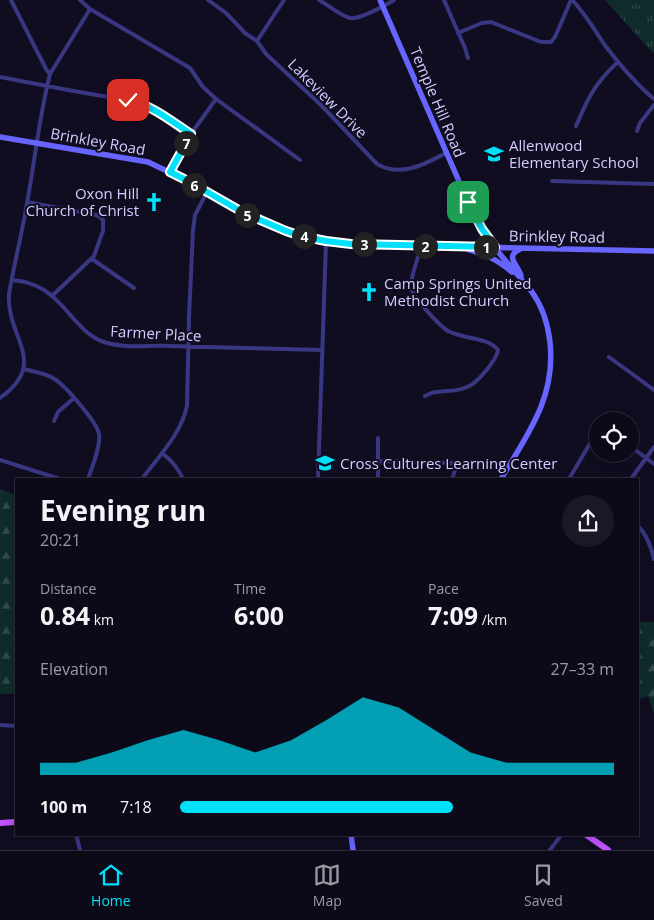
<!DOCTYPE html>
<html lang="en">
<head>
<meta charset="utf-8">
<style>
  :root { --surface:#0c0a19; --page:#1a1826; --text:#f1f3f6; --muted:#9a9aa2; --line:#2c2b38; --accent:#00e0f8 }
  body { margin:0; font-family:"Open Sans",sans-serif; background:var(--page); color:var(--text); height:100vh; display:flex; flex-direction:column; font-size:19px; white-space:nowrap }
  * { box-sizing:border-box; margin:0 }
  p { font-size:16px; color:var(--muted) }
  .icon { flex:none; width:28px; height:28px; fill:none; stroke:currentColor; stroke-width:2; stroke-linecap:round; stroke-linejoin:round }
  .map { position:relative; flex:1; overflow:hidden }
  .sheet { position:absolute; left:15px; top:478px; width:624px; height:358px; display:flex; flex-direction:column; background:var(--surface); border-radius:0px; box-shadow:0 2px 12px #0003,0 0 0 1px var(--line) }
  .sheet>* { flex:none }
  .controls { position:absolute; left:589px; top:412px; display:grid; gap:10px }
  .controls a { display:grid; place-items:center; width:50px; height:50px; border-radius:50%; background:var(--surface); box-shadow:0 2px 12px #0003,0 0 0 1px var(--line); font-size:25px }
  .pin { position:absolute; display:grid; place-items:center; width:42px; height:42px; color:#fff; margin:-21px; border-radius:10px; box-shadow:0 2px 8px #0006 }
  .km { position:absolute; width:25px; height:25px; margin:-12px; border-radius:50%; background:#222; color:#fff; font-size:14px; line-height:25px; text-align:center }
  .round { display:grid; place-items:center; flex:none; width:52px; height:52px; border-radius:26px; background:var(--page) }
  .headline { display:flex; align-items:center; justify-content:space-between; height:85px; padding:0 25px }
  h1 { font-size:28px; font-weight:700; line-height:38px }
  .stats { display:grid; grid-template-columns:repeat(3,1fr); gap:8px; height:85px; padding:5px 25px }
  .stats div { display:grid; align-content:center }
  .stats b { font-size:25px; font-weight:700 }
  .stats small { font-size:14px; font-weight:400 }
  .stats p { font-size:14px }
  .chart { height:140px; padding:10px 25px }
  .chart p { display:flex; justify-content:space-between }
  .chart svg { width:100%; height:90px; margin-top:5px; fill:var(--accent); opacity:.7 }
  ul { padding:0 25px; list-style:none; font-size:16px }
  li { display:grid; grid-template-columns:80px 60px 1fr; align-items:center; height:38px }
  li i { height:12px; border-radius:6px; background:var(--accent) }
  .tab-bar { display:flex; justify-content:space-around; align-items:center; height:70px; border-top:1px solid var(--line); background:var(--surface); font-size:14px; color:var(--muted) }
  .tab-bar a { display:grid; justify-items:center; gap:2px }
  .tab-bar .current { color:var(--accent) }
  .map>svg:first-child { display:block }
</style>
</head>
<body>
<div class="map">
<svg width="654" height="850" viewBox="0 0 654 850">
  <defs>
    <pattern id="forest-firs" width="22" height="20" patternUnits="userSpaceOnUse" patternTransform="scale(1.25)"><rect width="22" height="20" fill="#102c2a"/><path d="M5 1l3.5 6h-7zM16 11l3.5 6h-7z" fill="#32494a"/></pattern>
    <pattern id="park-tufts" width="24" height="20" patternUnits="userSpaceOnUse" patternTransform="scale(1.25)"><rect width="24" height="20" fill="#102c2a"/><path d="M3 7l-1-3M5 7V3M7 7l1-3M15 17l-1-3M17 17v-4M19 17l1-3" fill="none" stroke="#32494a"/></pattern>
  </defs>
  <rect width="100%" height="100%" fill="#100d21"/>
  <!-- forest -->
  <path fill="url(#forest-firs)" d="M0 489 16 495V694H0Z
    M638 622H654V713L648 696 638 700Z"/>
  <!-- park -->
  <path fill="url(#park-tufts)" d="M605 0H654V53L650 50Z"/>
  <g fill="none" stroke-linecap="round" stroke-linejoin="round">
    <!-- stream -->
    <path stroke="#0a1f43" stroke-width="1" d="M187 185 197 192
      M195 191 193 202 197 206
      M212 202 244 217
      M249 220 263 226
      M271 229 285 234
      M289 235 298 238
      M304 240 320 243
      M335 245 359 247 402 248 409 250"/>
    <!-- street -->
    <path stroke="#393682" stroke-width="4" d="M11 0 46 69 50 74
      M80 0 90 9 190 68 203 87 216 99 300 160
      M208 0 226 13 245 33 257 41 266 54 322 106 377 164C401 178 425 164 446 153
      M319 0C328 5 341 16 350 18 359 20 386 5 394 0
      M444 0 465 48 468 58
      M572 0C585 13 594 29 604 44 619 64 635 83 654 99
      M458 33 482 23 491 22 541 42H551L555 37 571 0
      M257 41 284 0
      M0 77 68 90 137 102 152 108 191 134
      M576 126C583 110 590 93 601 80 606 73 612 68 618 62
      M637 131 640 123 654 105
      M170 172 191 134 216 99
      M552 181 654 184
      M27 202 96 215 100 217 103 220V231L94 256 52 296
      M421 246C419 256 410 278 411 287 413 298 439 325 448 331 452 333 455 334 459 335 472 339 489 339 498 350 497 357 493 361 489 367 476 383 470 390 447 391 437 392 434 391 425 396
      M92 259 134 288
      M12 280C23 281 35 284 44 290 67 304 78 333 104 342 125 349 148 345 169 346 220 347 271 349 322 350
      M609 357 654 390
      M24 369C34 372 45 373 53 378 64 384 97 422 99 434 101 446 92 467 88 479
      M0 398C50 362 6 338 9 294 14 264 22 234 27 203 35 160 39 117 50 74L90 9
      M54 421 58 412 74 398
      M630 446 654 464
      M162 453C171 460 178 467 183 479
      M0 460 60 479
      M378 461 452 463C458 467 454 473 452 479
      M142 479C159 456 181 434 187 406L189 317 193 230 195 215 207 192
      M318 479 326 241
      M378 479V438
      M569 479 592 440 598 434
      M631 479 654 447
      M638 526C647 535 651 546 654 559
      M0 725 16 726
      M76 834 80 850
      M550 850 562 834"/>
    <!-- secondary -->
    <path stroke="#6764ff" stroke-width="5.5" d="M380 0 468 202C476 218 484 234 495 248 507 263 520 277 532 292 542 306 548 325 550 342 556 397 528 434 501 479
      M0 137 148 162 188 181 229 205 270 225 301 236 326 241 351 244 654 251
      M467 249C487 255 496 259 512 272
      M520 249C504 257 518 264 521 276
      M351 834 353 850"/>
    <!-- primary -->
    <path stroke="#be54ff" stroke-width="6" d="M0 823 16 822
      M585 834 608 850"/>
  </g>
  <g fill="none" stroke-linecap="round" stroke-linejoin="round">
    <!-- route casing -->
    <g stroke="#fff" stroke-width="10">
      <path id="route" d="M128 100C152 105 171 121 191 134L170 172 188 181 244 213 286 231 301 236 326 241 351 244 495 247 482 229 468 202"/>
    </g>
    <!-- route -->
    <use href="#route" stroke="#00e0f8" stroke-width="6"/>
  </g>
  <!-- icons -->
  <defs>
    <g id="school-bare" transform="scale(1.5)"><path d="M0-5L7-2L0 1L-7-2ZM-4 1L0 2.5L4 1V4Q0 6-4 4Z" fill="#00e0f8" stroke="#100d21" stroke-width="2.5" paint-order="stroke"/></g>
    <g id="church-bare" transform="scale(1.5)"><path d="M-1.2-6h2.4v3.5h3.3v2.4h-3.3V6h-2.4V-.1h-3.3v-2.4h3.3Z" fill="#00e0f8" stroke="#100d21" stroke-width="2.5" paint-order="stroke"/></g>
  </defs>
  <g fill-rule="evenodd">
    <use href="#school-bare" x="494" y="154"/>
    <use href="#church-bare" x="154" y="202"/>
    <use href="#church-bare" x="369" y="292"/>
    <use href="#school-bare" x="325" y="463"/>
  </g>
  <g text-anchor="middle" dominant-baseline="central" stroke-width="4" stroke-linejoin="round" paint-order="stroke">
    <!-- street labels -->
    <g font-size="15" fill="#d3cdff" stroke="#100d21">
      <text transform="translate(328 98) rotate(45)">Lakeview Drive</text>
      <text transform="translate(438 102) rotate(67)">Temple Hill Road</text>
      <text transform="translate(98 141) rotate(10)">Brinkley Road</text>
      <text transform="translate(557 236) rotate(1)">Brinkley Road</text>
      <text transform="translate(156 333) rotate(3)">Farmer Place</text>
    </g>
    <!-- poi labels -->
    <g font-size="15" fill="#d3cdff" stroke="#100d21" text-anchor="start">
      <text x="509" y="145">Allenwood<tspan x="509" dy="17">Elementary School</tspan></text>
      <text x="139" y="193" text-anchor="end">Oxon Hill<tspan x="139" dy="17">Church of Christ</tspan></text>
      <text x="384" y="283">Camp Springs United<tspan x="384" dy="17">Methodist Church</tspan></text>
      <text x="340" y="463">Cross Cultures Learning Center</text>
    </g>
  </g>
</svg>
<div class="controls">
<a><svg class="icon" aria-label="locate" viewBox="0 0 24 24"><circle cx="12" cy="12" r="6"/><path d="M12 2v4M12 18v4M2 12h4M18 12h4"/></svg></a>
</div>
<div class="pin" style="left:468px;top:202px;background:#1e9e55"><svg class="icon" aria-label="arrive" viewBox="0 0 24 24"><path d="M6 21V4h12l-3 4 3 4H6"/></svg></div>
<div class="pin" style="left:128px;top:100px;background:#d93025"><svg class="icon" aria-label="check" viewBox="0 0 24 24"><path d="M5 12l5 5 9-10"/></svg></div>
<b class="km" style="left:486px;top:247px">1</b>
<b class="km" style="left:425px;top:246px">2</b>
<b class="km" style="left:364px;top:244px">3</b>
<b class="km" style="left:304px;top:236px">4</b>
<b class="km" style="left:247px;top:215px">5</b>
<b class="km" style="left:194px;top:185px">6</b>
<b class="km" style="left:186px;top:143px">7</b>
<section class="sheet">
<div class="headline"><div><h1>Evening run</h1><p>20:21</p></div><a class="round"><svg class="icon" aria-label="share" viewBox="0 0 24 24"><path d="M12 15V3M7 8l5-5 5 5M5 13v7h14v-7"/></svg></a></div>
<div class="stats">
<div><p>Distance</p><b>0.84<small> km</small></b></div>
<div><p>Time</p><b>6:00</b></div>
<div><p>Pace</p><b>7:09<small> /km</small></b></div>
</div>
<div class="chart"><p><span>Elevation</span>27–33 m</p>
<svg viewBox="0 0 160 44" preserveAspectRatio="none"><path d="M0 44V38L10 38L20 33L30 27L40 22L50 27L60 33L70 27L80 17L90 6L100 11L110 22L120 33L130 38L140 38L150 38L160 38V44z"/></svg>
</div>
<ul>
<li><b>100 m</b>7:18<i style="width:63%"></i></li>
</ul>
</section>
</div>
<nav class="tab-bar">
<a class="current"><svg class="icon" aria-label="home" viewBox="0 0 24 24"><path d="M3 11l9-7 9 7M6 9v11h12V9"/></svg>Home</a>
<a><svg class="icon" aria-label="map" viewBox="0 0 24 24"><path d="M3 6l6-2 6 2 6-2v14l-6 2-6-2-6 2zM9 4v14M15 6v14"/></svg>Map</a>
<a><svg class="icon" aria-label="saved" viewBox="0 0 24 24"><path d="M7 4h10v16l-5-4-5 4z"/></svg>Saved</a>
</nav>
</body>
</html>
